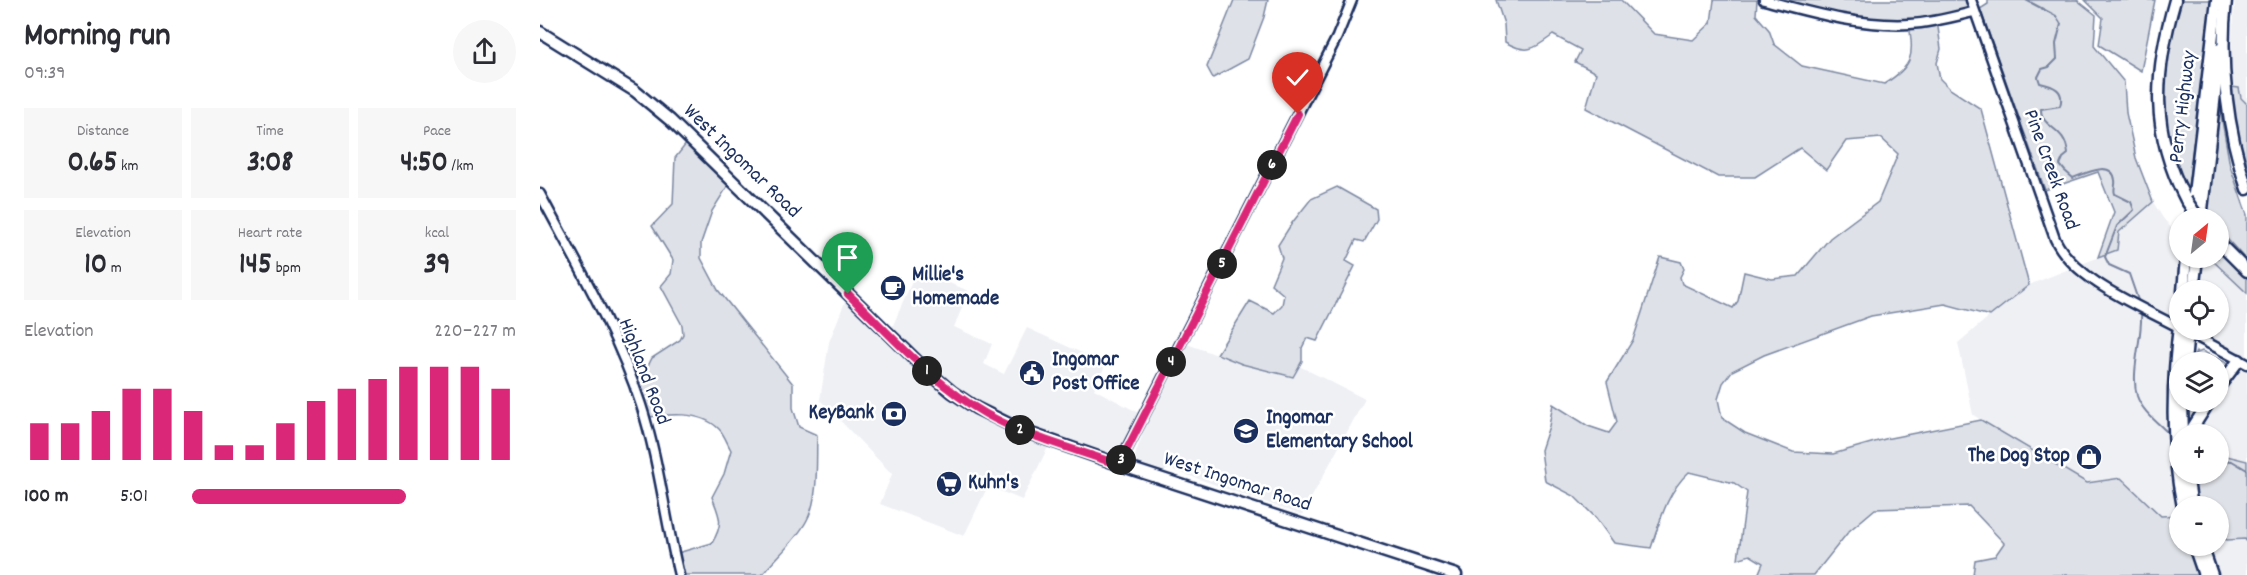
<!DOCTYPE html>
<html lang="en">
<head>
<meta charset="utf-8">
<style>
  :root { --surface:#fff; --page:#f7f7f7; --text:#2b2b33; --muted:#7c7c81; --accent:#db2777 }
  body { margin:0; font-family:Dekko,sans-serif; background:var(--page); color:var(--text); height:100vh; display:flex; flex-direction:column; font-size:22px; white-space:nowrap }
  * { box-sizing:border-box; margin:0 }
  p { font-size:20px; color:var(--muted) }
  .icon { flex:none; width:33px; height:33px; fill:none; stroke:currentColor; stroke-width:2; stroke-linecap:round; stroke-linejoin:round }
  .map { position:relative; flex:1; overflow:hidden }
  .sheet { display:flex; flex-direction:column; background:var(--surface); width:540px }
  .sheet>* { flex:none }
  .needle { width:39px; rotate:29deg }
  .buttons { position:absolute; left:1629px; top:208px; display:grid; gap:12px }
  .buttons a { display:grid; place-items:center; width:60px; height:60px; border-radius:50%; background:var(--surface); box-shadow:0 2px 4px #0004; font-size:30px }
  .pin { position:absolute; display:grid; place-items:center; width:51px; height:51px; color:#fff; margin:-62px -26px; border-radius:50% 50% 50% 0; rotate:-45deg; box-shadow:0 0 6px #0007 }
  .pin .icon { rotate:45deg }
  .km { position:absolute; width:30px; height:30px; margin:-15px; border-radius:50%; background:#222; color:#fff; font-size:16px; line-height:30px; text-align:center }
  .round { display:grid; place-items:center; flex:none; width:63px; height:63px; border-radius:32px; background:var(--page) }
  .head { display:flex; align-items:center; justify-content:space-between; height:102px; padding:0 24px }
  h1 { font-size:33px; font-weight:700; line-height:45px }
  .figures { display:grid; grid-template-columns:repeat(3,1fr); gap:9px; height:102px; padding:6px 24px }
  .figures div { display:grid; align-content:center; border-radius:0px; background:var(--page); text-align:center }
  .figures b { font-size:30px; font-weight:700 }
  .figures small { font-size:16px; font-weight:400 }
  .figures p { font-size:16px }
  .chart { height:168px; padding:12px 24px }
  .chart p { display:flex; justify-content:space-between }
  .chart svg { width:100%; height:108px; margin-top:6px; stroke:var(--accent); stroke-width:6 }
  ul { padding:0 24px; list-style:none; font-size:20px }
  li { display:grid; grid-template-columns:96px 72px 1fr; align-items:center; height:45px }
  li i { height:15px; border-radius:8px; background:var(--accent) }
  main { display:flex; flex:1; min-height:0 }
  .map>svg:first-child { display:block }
</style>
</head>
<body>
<main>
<section class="sheet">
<div class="head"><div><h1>Morning run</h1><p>09:39</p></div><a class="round"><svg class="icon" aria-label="share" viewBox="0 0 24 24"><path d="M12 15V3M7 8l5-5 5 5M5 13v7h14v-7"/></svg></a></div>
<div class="figures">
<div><p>Distance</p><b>0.65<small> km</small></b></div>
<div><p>Time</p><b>3:08</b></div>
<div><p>Pace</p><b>4:50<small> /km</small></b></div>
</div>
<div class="figures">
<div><p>Elevation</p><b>10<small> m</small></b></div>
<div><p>Heart rate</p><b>145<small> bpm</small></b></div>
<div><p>kcal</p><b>39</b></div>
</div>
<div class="chart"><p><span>Elevation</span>220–227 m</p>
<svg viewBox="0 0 160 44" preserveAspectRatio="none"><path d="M5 44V29M15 44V29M25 44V24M35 44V15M45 44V15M55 44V24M65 44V38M75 44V38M85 44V29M95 44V20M105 44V15M115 44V11M125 44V6M135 44V6M145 44V6M155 44V15"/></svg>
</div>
<ul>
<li><b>100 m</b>5:01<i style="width:66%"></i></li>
</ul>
</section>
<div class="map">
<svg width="1707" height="575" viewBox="0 0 1707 575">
  <rect width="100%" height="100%" fill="#fff"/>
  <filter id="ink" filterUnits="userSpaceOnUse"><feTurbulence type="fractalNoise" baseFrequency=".0167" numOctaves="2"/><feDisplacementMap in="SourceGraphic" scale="12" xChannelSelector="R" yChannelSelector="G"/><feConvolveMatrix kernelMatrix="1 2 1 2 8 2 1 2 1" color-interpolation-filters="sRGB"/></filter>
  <g filter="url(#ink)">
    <!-- built -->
    <path fill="#eff0f4" d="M1695 0H1707V104L1701 98 1699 88 1691 87V52Z
      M1613 202 1623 218 1639 237 1640 258H1646L1640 291 1639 318 1635 364 1639 515 1621 517 1581 478 1547 483 1433 415 1418 343 1484 287 1577 250 1579 232Z
      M1657 258H1670L1707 293V461L1679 454 1678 435H1648L1669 402H1678L1679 388 1698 360 1648 330H1678V291H1653Z
      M377 270 429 291 414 327 452 344 444 364 464 374 487 328 566 364 554 389 599 413 576 458 477 423 451 410 418 389 388 366 351 330Z
      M308 294 407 388 511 441 482 500 448 486 424 536 340 504 352 474 280 400 289 342Z
      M647 344 702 364 753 377 759 366 825 399 762 515 630 469 624 471 593 461 606 425Z
      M1679 536 1687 540 1706 539 1707 575H1672L1662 546H1678Z"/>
    <!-- green -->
    <path fill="#dee1e7" stroke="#7c88a2" stroke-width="1.5" d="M694 0H728L724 17 708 59 673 78 667 67Z
      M956 0H1081L1114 34 1153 40 1171 23 1174 0H1217L1216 15 1229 30 1234 44 1262 66 1344 84C1373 66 1374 57 1369 24L1339 23 1224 0H1431L1433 12 1397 20 1401 49 1397 63 1400 79 1410 89 1441 109 1489 285 1450 316 1405 304 1331 316 1224 355 1192 371 1183 383 1178 399 1182 418 1205 433 1253 452 1293 454 1345 439 1441 420 1547 483 1581 478 1621 516 1639 515 1640 546H1654L1664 575H1433L1435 560 1455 556 1464 543 1429 506 1335 509 1309 531 1274 575H1218L1223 563 1210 555 1198 559 1207 492 1194 483 1149 472C1127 492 1120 521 1111 548L1074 543 1056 518 1034 496 1005 481 1001 450 1009 426 1013 404 1048 426 1069 433 1077 422 1067 382 1093 340 1120 257 1141 262 1144 269 1140 277 1142 284 1193 308 1198 301 1204 272 1232 279 1258 276 1290 238 1338 202 1358 154 1341 138 1306 141 1286 170 1260 148 1215 177H1178L1046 108 1056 73 1035 62 1041 50 1013 35C994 49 988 55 965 42L964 24Z
      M1448 0H1537L1556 15 1554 46 1584 82 1586 113 1596 158 1613 202 1579 232 1577 250 1558 257 1574 212 1558 172 1505 190 1440 9 1448 4Z
      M1545 0H1615L1601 71 1559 45 1563 18Z
      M1641 0H1671L1648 188C1611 133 1624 60 1641 0Z
      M1691 87 1699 88 1701 98 1707 104V171L1693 113Z
      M1680 109 1690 166 1707 215V261L1679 230 1678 219H1669L1667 217Z
      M150 139 192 179 172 211 161 243V258L178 290 253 384V408L259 427 277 435C276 460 279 498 267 520 257 540 236 557 222 575H139L134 554 172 543C184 523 180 517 172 497L184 474 191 450C187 443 184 434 179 429 160 410 127 414 104 418L92 382 105 372 112 358 140 340 143 334 142 325 121 286 131 274 133 260 112 226 133 204 135 158Z
      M797 187 836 209 837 219 824 242 816 240 806 261 815 266 777 341 767 338 762 348V361L753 377 702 364 677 354 710 301 734 313 742 305 744 295 731 284 742 258 738 245 752 223 771 199Z
      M1679 242 1707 271V293L1670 258H1678Z
      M1656 351 1657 353 1662 351 1685 362 1689 367 1679 382 1678 363H1652Z
      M1649 402H1664L1651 419 1648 418Z
      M1679 454 1707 461V542L1705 539 1687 540 1679 536 1678 507H1652L1647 474H1678Z"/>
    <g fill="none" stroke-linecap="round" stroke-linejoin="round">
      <!-- stream -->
      <path stroke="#77839f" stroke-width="2" d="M1486 0 1516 16 1521 24 1516 44 1517 59 1509 67 1502 69 1498 77 1500 83C1514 86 1525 90 1520 106L1501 109C1501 129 1526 126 1528 154L1523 158 1520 165 1525 171 1533 178C1544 174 1572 159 1575 180 1576 186 1573 189 1575 194L1591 202 1594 210 1577 226 1565 257 1569 265 1589 274 1599 303
        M1601 312C1603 337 1590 371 1597 396 1602 411 1616 421 1627 432
        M1678 460 1692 461 1707 470"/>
      <!-- tertiary casing -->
      <g stroke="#1b2f5e" stroke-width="13">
        <path id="tertiary" d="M1224 0C1270 12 1321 27 1370 24 1391 23 1413 17 1433 12
          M1431 0 1515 239C1535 281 1600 306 1640 328
          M0 194C36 262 77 331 101 405 119 460 125 519 139 575
          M1644 330 1707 364
          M579 464 797 37 812 0"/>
      </g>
      <!-- primary casing -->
      <g stroke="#1b2f5e" stroke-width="15">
        <path id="primary" d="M0 32 95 91 130 120 385 369 412 392 436 408 483 431 595 470 916 575
          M1651 219 1677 0
          M1661 219 1680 49
          M1643 291 1646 258
          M1653 291 1657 258
          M1640 318C1632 382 1630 444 1643 507
          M1645 363 1648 330
          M1678 388 1699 360
          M1642 402 1643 435
          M1648 435 1669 402
          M1647 474 1652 507
          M1654 546 1664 575
          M1662 546 1672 575"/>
      </g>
      <!-- trunk casing -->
      <g stroke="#1b2f5e" stroke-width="15">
        <path id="trunk" d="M1635 0C1614 73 1610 131 1646 200
          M1686 0C1679 62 1687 130 1707 189
          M1678 242 1707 271"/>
      </g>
      <!-- tertiary -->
      <use href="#tertiary" stroke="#fff" stroke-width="8"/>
      <!-- primary -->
      <use href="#primary" stroke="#fff" stroke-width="10"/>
      <!-- trunk -->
      <use href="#trunk" stroke="#fff" stroke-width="10"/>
      <!-- trunk-bridge casing -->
      <g stroke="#1b2f5e" stroke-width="15" stroke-linecap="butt">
        <path id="trunk-bridge" d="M1646 200 1659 219"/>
      </g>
      <!-- trunk-bridge -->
      <use href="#trunk-bridge" stroke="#fff" stroke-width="10"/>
    </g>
  </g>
  <g fill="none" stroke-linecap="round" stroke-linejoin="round" filter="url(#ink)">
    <!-- route casing -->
    <g stroke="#fff" stroke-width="12">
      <path id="route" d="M308 294C352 336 393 384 446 414 487 437 535 449 579 465L758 114"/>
    </g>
    <!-- route -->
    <use href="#route" stroke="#db2777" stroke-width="8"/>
  </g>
  <!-- icons -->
  <defs>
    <g id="cafe-disc" transform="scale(1.35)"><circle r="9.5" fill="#1b2f5e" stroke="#fff"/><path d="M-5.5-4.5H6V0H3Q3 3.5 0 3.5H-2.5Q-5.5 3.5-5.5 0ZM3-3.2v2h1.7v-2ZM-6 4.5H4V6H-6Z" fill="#fff"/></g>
    <g id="civic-disc" transform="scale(1.35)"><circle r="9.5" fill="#1b2f5e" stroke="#fff"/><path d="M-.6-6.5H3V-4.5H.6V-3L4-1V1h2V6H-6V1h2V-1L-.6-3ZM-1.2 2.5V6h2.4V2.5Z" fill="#fff"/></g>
    <g id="bank-disc" transform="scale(1.35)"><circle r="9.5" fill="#1b2f5e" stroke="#fff"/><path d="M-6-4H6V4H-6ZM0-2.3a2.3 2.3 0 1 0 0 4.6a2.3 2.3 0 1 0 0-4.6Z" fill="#fff"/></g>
    <g id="school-disc" transform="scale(1.35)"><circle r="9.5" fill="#1b2f5e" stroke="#fff"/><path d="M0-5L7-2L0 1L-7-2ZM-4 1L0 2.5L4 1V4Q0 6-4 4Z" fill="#fff"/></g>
    <g id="shop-disc" transform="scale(1.35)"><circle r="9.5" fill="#1b2f5e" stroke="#fff"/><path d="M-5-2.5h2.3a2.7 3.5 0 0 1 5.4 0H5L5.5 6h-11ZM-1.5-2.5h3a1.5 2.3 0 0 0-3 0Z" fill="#fff"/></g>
    <g id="supermarket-disc" transform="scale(1.35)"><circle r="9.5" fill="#1b2f5e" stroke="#fff"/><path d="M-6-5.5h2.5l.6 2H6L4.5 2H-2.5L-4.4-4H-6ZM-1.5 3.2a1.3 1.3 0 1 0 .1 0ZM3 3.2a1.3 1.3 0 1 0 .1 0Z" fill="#fff"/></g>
  </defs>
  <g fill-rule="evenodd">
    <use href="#cafe-disc" x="353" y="288"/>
    <use href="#civic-disc" x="492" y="373"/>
    <use href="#bank-disc" x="354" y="414"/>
    <use href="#school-disc" x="706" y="431"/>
    <use href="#shop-disc" x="1549" y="457"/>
    <use href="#supermarket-disc" x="409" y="484"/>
  </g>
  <g text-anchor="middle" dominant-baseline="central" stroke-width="5" stroke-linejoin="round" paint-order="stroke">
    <!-- street labels -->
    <g font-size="21" fill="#1b2f5e" stroke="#fff">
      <text transform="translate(1644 107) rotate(-83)">Perry Highway</text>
      <text transform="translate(201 162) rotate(44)">West Ingomar Road</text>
      <text transform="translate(1510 170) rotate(70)">Pine Creek Road</text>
      <text transform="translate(103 372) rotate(69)">Highland Road</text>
      <text transform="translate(697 483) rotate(18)">West Ingomar Road</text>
    </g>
    <!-- poi labels -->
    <g font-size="21" font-weight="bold" fill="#1b2f5e" stroke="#fff" text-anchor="start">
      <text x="372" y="276">Millie's<tspan x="372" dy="24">Homemade</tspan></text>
      <text x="512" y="361">Ingomar<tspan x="512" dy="24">Post Office</tspan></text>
      <text x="334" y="414" text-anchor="end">KeyBank</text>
      <text x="726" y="419">Ingomar<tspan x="726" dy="24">Elementary School</tspan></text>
      <text x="1530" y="457" text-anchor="end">The Dog Stop</text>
      <text x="428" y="484">Kuhn's</text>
    </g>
  </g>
</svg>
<div class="buttons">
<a><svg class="needle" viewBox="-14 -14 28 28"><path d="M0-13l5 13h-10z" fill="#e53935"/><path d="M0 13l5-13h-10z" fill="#7c7c81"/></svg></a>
<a><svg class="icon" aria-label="locate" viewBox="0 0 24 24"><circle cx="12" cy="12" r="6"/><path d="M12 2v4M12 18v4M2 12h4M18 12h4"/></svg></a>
<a><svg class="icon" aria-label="layers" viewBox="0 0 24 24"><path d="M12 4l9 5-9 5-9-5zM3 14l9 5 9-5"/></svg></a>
<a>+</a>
<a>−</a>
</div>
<div class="pin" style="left:308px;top:294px;background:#1e9e55"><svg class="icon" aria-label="arrive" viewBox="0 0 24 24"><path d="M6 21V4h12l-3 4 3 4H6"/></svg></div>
<div class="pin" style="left:758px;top:114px;background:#d93025"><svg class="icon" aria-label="check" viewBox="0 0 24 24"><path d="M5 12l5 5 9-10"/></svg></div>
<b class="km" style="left:387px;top:371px">1</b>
<b class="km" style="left:480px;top:430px">2</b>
<b class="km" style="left:581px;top:460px">3</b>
<b class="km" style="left:631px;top:362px">4</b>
<b class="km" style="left:682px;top:264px">5</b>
<b class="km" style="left:732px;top:165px">6</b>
</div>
</main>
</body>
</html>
